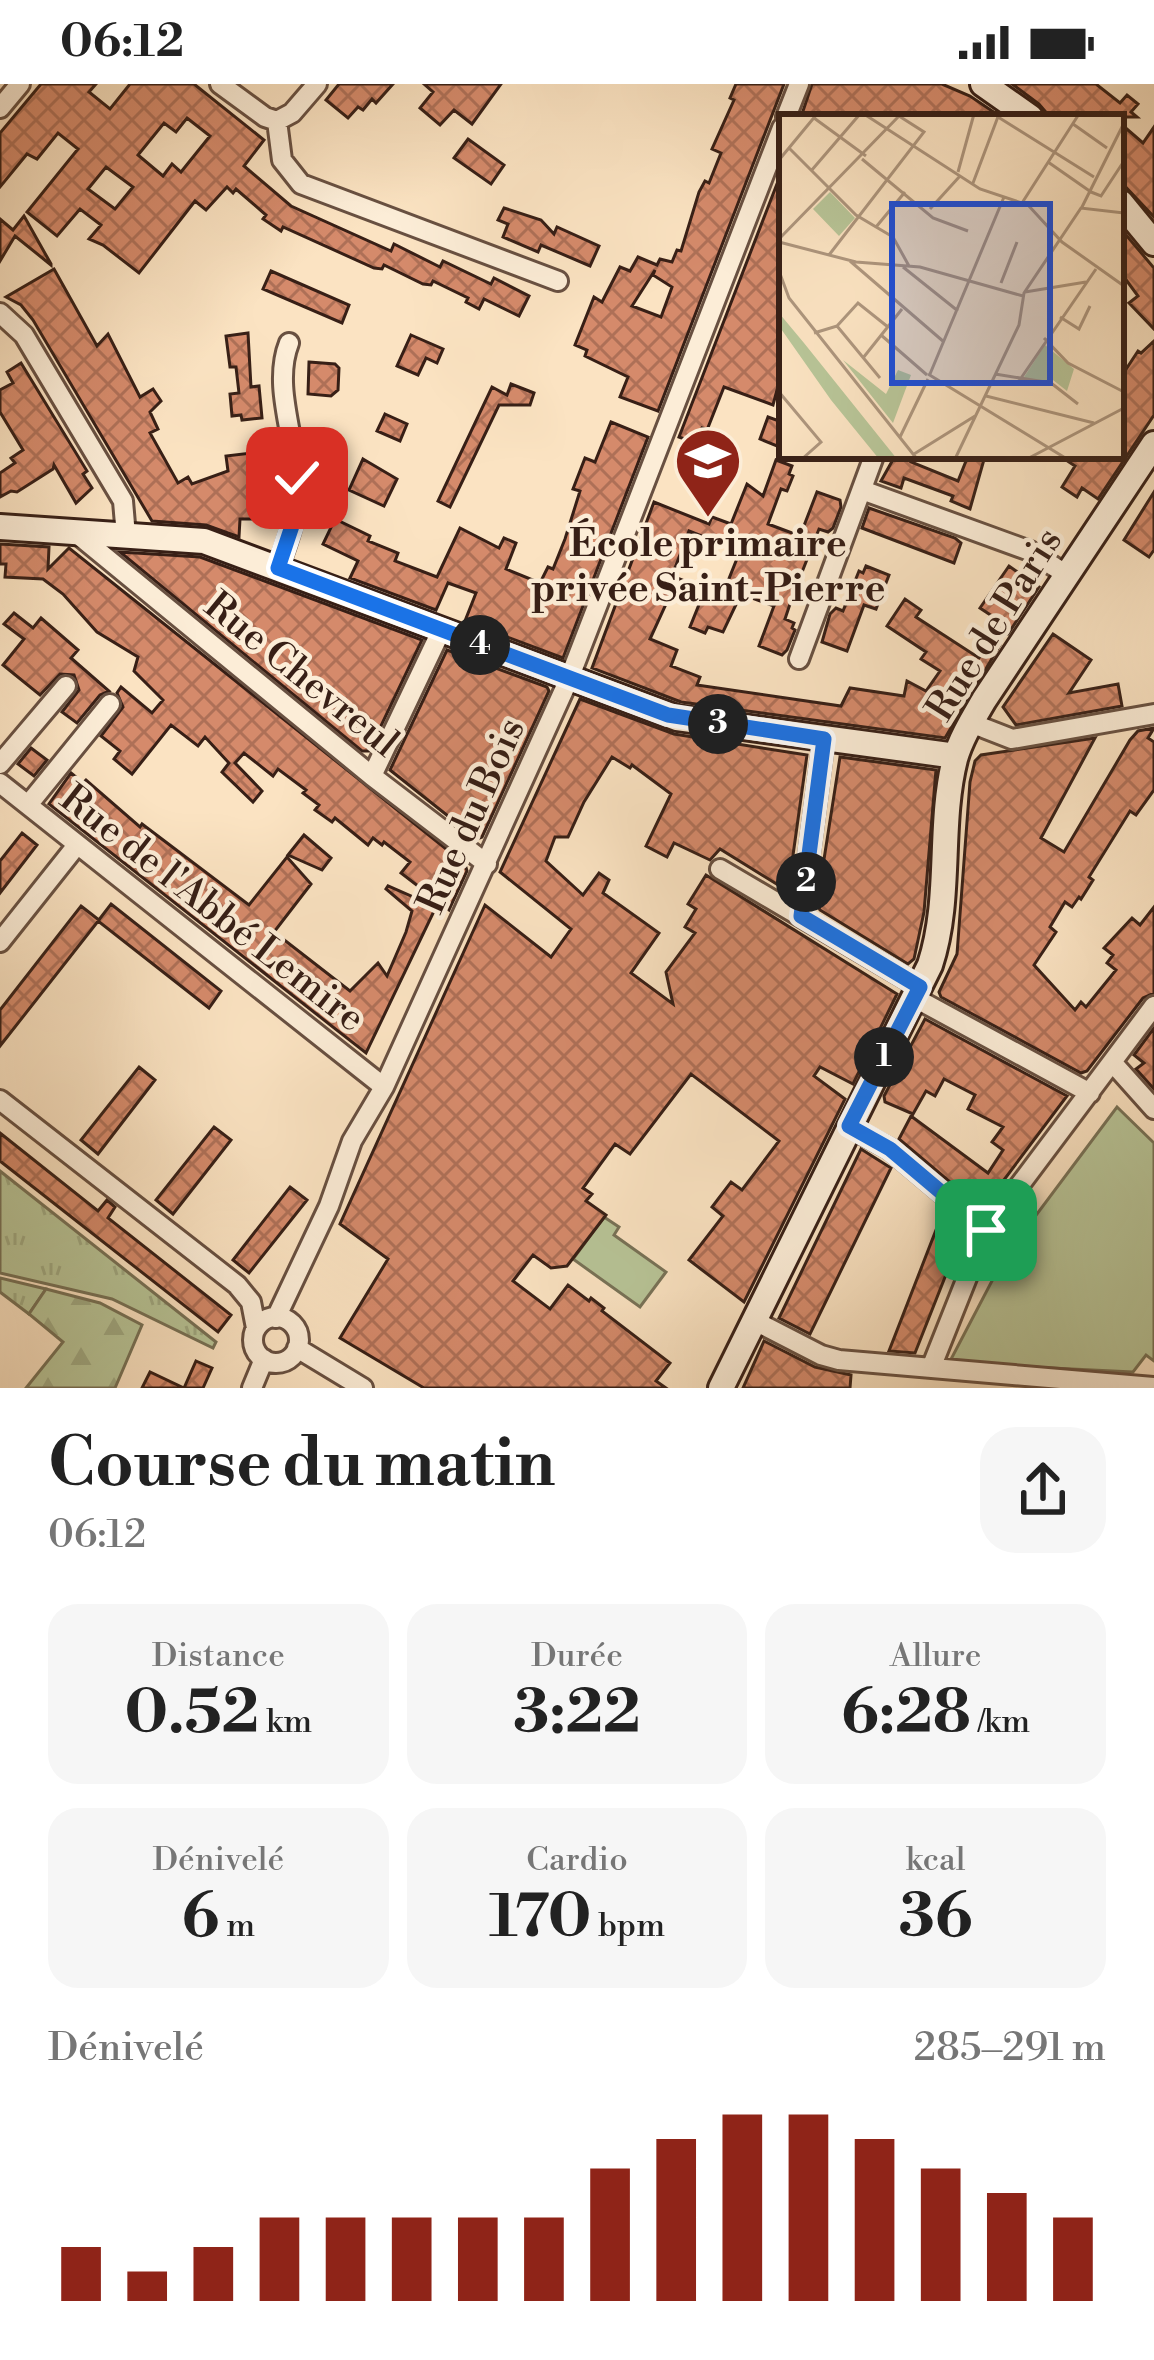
<!DOCTYPE html>
<html lang="fr">
<head>
<meta charset="utf-8">
<style>
  :root { --surface:#fff; --page:#f6f6f6; --text:#222; --muted:#767676; --accent:#8f2418 }
  body { margin:0; font-family:"Libre Bodoni",serif; background:var(--page); color:var(--text); height:100vh; display:flex; flex-direction:column; font-size:45px; white-space:nowrap }
  * { box-sizing:border-box; margin:0 }
  p { font-size:39px; color:var(--muted) }
  .icon { flex:none; width:66px; height:66px; fill:none; stroke:currentColor; stroke-width:2; stroke-linecap:round; stroke-linejoin:round }
  .map { position:relative; height:1304px; overflow:hidden }
  .details { display:flex; flex-direction:column; background:var(--surface); flex:1 }
  .details>* { flex:none }
  .pin { position:absolute; display:grid; place-items:center; width:102px; height:102px; color:#fff; margin:-51px; border-radius:24px; box-shadow:0 6px 18px #0006 }
  .km { position:absolute; width:60px; height:60px; margin:-30px; border-radius:50%; background:#222; color:#fff; font-size:33px; line-height:60px; text-align:center }
  .round { display:grid; place-items:center; flex:none; width:126px; height:126px; border-radius:36px; background:var(--page) }
  .overview { display:flex; align-items:center; justify-content:space-between; height:204px; padding:0 48px }
  h1 { font-size:66px; font-weight:700; line-height:90px }
  .stats { display:grid; grid-template-columns:repeat(3,1fr); gap:18px; height:204px; padding:12px 48px }
  .stats div { display:grid; align-content:center; border-radius:30px; background:var(--page); text-align:center }
  .stats b { font-size:60px; font-weight:700 }
  .stats small { font-size:33px; font-weight:400 }
  .stats p { font-size:33px }
  .chart { height:336px; padding:24px 48px }
  .chart p { display:flex; justify-content:space-between }
  .chart svg { width:100%; height:216px; margin-top:12px; stroke:var(--accent); stroke-width:6 }
  .status { display:flex; justify-content:space-between; align-items:center; height:84px; padding:0 60px; background:var(--surface); direction:ltr }
  .status svg { height:33px; fill:currentColor }
  .map>svg:first-child { display:block }
</style>
</head>
<body>
<div class="status"><b>06:12</b><svg viewBox="0 0 49 12"><path d="M0 12V9h3v3zM5 12V6h3v6zM10 12V3h3v9zM15 12V0h3v12zM26 1h20v11H26zM47 4h2v5h-2z"/></svg></div>
<div class="map">
<svg width="1154" height="1304" viewBox="0 0 1154 1304">
  <defs>
    <pattern id="grass-tufts" width="24" height="20" patternUnits="userSpaceOnUse" patternTransform="scale(3)"><rect width="24" height="20" fill="#b8c598"/><path d="M3 7l-1-3M5 7V3M7 7l1-3M15 17l-1-3M17 17v-4M19 17l1-3" fill="none" stroke="#9fa982"/></pattern>
    <pattern id="forest-firs" width="22" height="20" patternUnits="userSpaceOnUse" patternTransform="scale(3)"><rect width="22" height="20" fill="#b8c598"/><path d="M5 1l3.5 6h-7zM16 11l3.5 6h-7z" fill="#9fa982"/></pattern>
    <pattern id="building-cross-hatch" width="8" height="8" patternUnits="userSpaceOnUse" patternTransform="scale(3)"><rect width="8" height="8" fill="#d58a6b"/><path d="M0 0l8 8M0 8l8-8" fill="none" stroke="#ae7057"/></pattern>
  </defs>
  <rect width="100%" height="100%" fill="#fbe3c2"/>
  <filter id="stains"><feTurbulence type="fractalNoise" baseFrequency=".00167" numOctaves="4"/><feColorMatrix values="0 0 0 0 .2 0 0 0 0 .09 0 0 0 0 .02 0 0 0 .5 -.17"/></filter>
  <radialGradient id="worn" r=".72"><stop offset=".6" stop-color="#630" stop-opacity="0"/><stop offset="1" stop-color="#630" stop-opacity=".3"/></radialGradient>
  <!-- grass -->
  <path fill="url(#grass-tufts)" stroke="#787257" stroke-width="3" d="M0 1087 216 1258 213 1264 112 1215 0 1189Z
    M0 1194 46 1205 29 1230 0 1208Z"/>
  <!-- forest -->
  <path fill="url(#forest-firs)" stroke="#787257" stroke-width="3" d="M46 1205 100 1219 142 1241 115 1304H26L63 1258 29 1230Z"/>
  <!-- green -->
  <path fill="#b8c598" stroke="#787257" stroke-width="3" d="M1117 1023 1154 1059V1277L1146 1271 1133 1288 949 1279 1004 1174Z
    M604 1133 619 1143 614 1151 666 1188 640 1223 573 1175Z"/>
  <!-- building -->
  <path fill="url(#building-cross-hatch)" stroke="#371f16" stroke-width="3" fill-rule="evenodd" d="M41 0H96L89 8 110 25 130 0H194L264 56 244 82 291 122 391 167 394 160 440 183 443 177 491 200 494 194 529 212 519 232 484 215 479 225 466 218 468 214 433 197 431 201 423 200 384 181 382 185 374 184 283 143 281 147 263 135 266 131 236 105 233 109 227 103 206 126 195 117 139 189 103 161 89 155 101 141 80 125 57 152 27 128 78 65 58 49 37 75 27 70 0 103V49ZM187 34 210 52 181 88 172 80 163 92 138 71 164 39 176 48ZM106 83 133 103 115 125 88 105Z
    M339 0H393L376 19 372 15 363 26 358 23 348 34 326 16Z
    M424 0H501L472 40 454 26 440 41 420 24 433 8Z
    M736 0H784L658 327 620 313 628 293 585 272 587 266 575 261 594 213 602 218 620 183 630 187 638 173 657 181 660 175 672 178 677 166 681 167 699 108 705 97 709 99 721 69 712 65 734 16 730 14ZM655 186 653 191 672 203 661 233 632 222Z
    M812 0H942L970 12 1001 33H801Z
    M1012 0H1096L1120 19 1127 11 1138 20 1131 28 1137 33H1050L1039 20Z
    M1121 40 1143 59 1154 43V133L1121 98Z
    M468 55 504 81 491 100 454 74Z
    M782 87V307L777 306 773 321 724 303 707 346 702 344 696 359 679 353Z
    M504 124 541 136 554 150 557 143 599 162 590 182 541 161 538 168 503 153 508 140 498 136Z
    M24 132 51 180V181L15 152 0 177V135L13 146Z
    M1121 145 1154 184V245L1129 219 1138 212 1121 189Z
    M54 185 97 262 108 250 140 313 153 305 161 317 150 328 158 345 150 349 178 399 188 393 192 400 228 387 226 372 252 369V359H272L273 435H240L239 453 206 441 152 437 33 236 21 221 6 213Z
    M271 187 349 221 342 239 263 205Z
    M248 249 251 303 259 302 262 334 242 336 241 331 232 332 230 310 239 309 236 283H230L226 252Z
    M411 251 443 265 437 279 426 274 418 291 397 282Z
    M1154 257V331L1098 415 1082 404 1077 413 1062 403 1075 382 1060 372H1121V293L1138 267 1141 269Z
    M309 278 335 280 339 284 338 306 331 312 308 310Z
    M21 279 87 387 83 390 92 404 76 419 54 381 53 385 17 408 11 407 0 413V389L15 379 11 374 23 366 0 328V306L13 299 7 288Z
    M511 300 534 309 530 321H499L450 423 438 417 492 303 507 311Z
    M385 330 407 340 400 357 377 347Z
    M768 333 782 338V364L760 355Z
    M611 338 648 353 563 574 465 537 476 509 448 499 436 526 350 494 358 477 323 460 335 435 370 452 368 457 398 469 395 477 437 493 460 444 499 464 504 454 516 459 506 485 540 499 548 483 553 485 565 455 580 407 573 405 585 374 595 378Z
    M895 372H913L911 378 958 397 968 372H985L970 425 951 417 953 412 904 394 901 404 881 397Z
    M363 375 397 395 384 422 349 406Z
    M776 376 792 382 789 390 793 392 787 407 781 405 768 440 800 452 817 408 840 416 841 423 833 444 828 448 819 445 793 511 785 535 794 539 792 544 795 546 787 566 782 571 759 562 774 522 741 510 723 548 708 543 705 549 690 543 700 518 672 507 650 555 677 566 671 582 700 593 697 601 841 622 850 604 904 612 907 597 926 607 940 587 921 575 926 568 887 542 905 515 921 526 916 533 979 574 1001 538 980 524 1009 482 1039 503 1008 550H999L1000 561 945 654 681 618 592 584 654 418 709 440 712 433 731 440 747 400 763 412ZM689 447 740 467 722 512 672 492Z
    M1154 408V466L1149 473 1124 456Z
    M869 424 955 454 961 459 954 479 862 444Z
    M0 460 49 463 48 485 69 464 465 780 467 787 449 826 401 789 410 778 384 758 382 761 373 754 368 761 335 734 332 738 315 726 319 721 303 709 306 706 278 685 273 692 244 669 235 679 262 707 253 718 222 688 229 679 205 653 198 662 171 641 132 690 114 675 120 667 101 652 123 623 117 609 121 603 152 629 163 616 134 587 138 573 97 548 63 510 43 495 5 493 6 480H0Z
    M120 468 200 473 422 556 369 667H362Z
    M866 482 889 491 876 525 864 521 847 567 822 558 830 530 836 524 843 527 859 487 863 489Z
    M14 529 33 544 41 534 78 566 71 574 109 607 100 611 77 639 62 628 79 606 74 591 60 590 40 611 3 581 24 555 4 540Z
    M1053 550 1091 576 1069 609 1118 600 1122 622 1016 641 1003 623Z
    M447 566 547 603 549 607 482 753 477 755 390 686Z
    M580 615 674 650 807 671 788 807 720 765 710 776 674 759 667 773 646 762 671 710 632 681 630 684 612 673 584 718 568 753H555L546 777 583 811 599 789 609 796 603 809 659 849 631 889 673 920 666 888 695 849 685 843 696 825 688 820 706 791 897 910 853 1000 820 983 814 992 845 1015 744 1218 689 1176 723 1132 712 1123 731 1098 742 1106 779 1057 691 990 630 1070 615 1060 583 1104 592 1110 586 1117 606 1131 567 1182 551 1184 533 1171 513 1197 550 1225 568 1201 589 1217 591 1214 604 1224 602 1227 670 1279 656 1297 666 1304H424L340 1254 388 1175 340 1140 485 821 551 873 571 845 500 788Z
    M1154 644 1148 654 1154 658V706L1136 731 1130 727 1089 793 1093 796 1081 815 1079 813 1072 823 1065 818 1050 843 1056 848 1034 881 1075 926 1081 918 1086 923 1116 886 1107 879 1113 871 1104 864 1132 834 1140 841 1154 823V909L1143 914 1087 987 1081 989 941 913 939 908 957 870 970 698 975 677 981 671 1095 654 1041 754 1064 768 1130 656 1138 647Z
    M31 664 47 676 34 692 18 680Z
    M840 673 936 686 924 828 914 875 908 880 820 826 817 820Z
    M71 689 83 699 86 696 140 743 142 740 249 821 287 773 311 800 274 848 350 907 378 879 387 892 406 848 412 827 386 805 388 802 436 823 366 969 49 720Z
    M22 749 37 761 0 809V777Z
    M304 751 331 774 322 786 288 771Z
    M111 820 221 907 209 924 98 837Z
    M81 822 99 836 0 962V926Z
    M925 935 1067 1012 982 1125 899 1055 911 1032 988 1089 1003 1066 992 1058 1003 1043 968 1025 975 1011 944 995 935 1012 926 1007 913 1030 885 1018 884 1012Z
    M1154 944V1005L1136 985 1144 979 1134 971Z
    M139 983 155 996 98 1070 81 1056Z
    M214 1043 231 1056 173 1130 156 1116Z
    M0 1049 98 1127 107 1116 115 1123 108 1134 231 1231 218 1248 0 1077Z
    M861 1065 891 1084 810 1250 779 1234Z
    M290 1103 307 1116 249 1189 233 1176Z
    M943 1128 964 1145 915 1269 889 1267Z
    M764 1257 815 1283 851 1291 850 1304H743Z
    M196 1277 212 1284 203 1304H142L150 1288 184 1304Z"/>
  <g fill="none" stroke-linecap="round" stroke-linejoin="round">
    <!-- street casing -->
    <g stroke="#685041" stroke-width="24">
      <path id="street" d="M220 0 265 33 277 37
        M0 24 20 0
        M786 33 799 0
        M277 37 282 76 301 100 558 197
        M277 37 292 29 317 0
        M0 229 24 251 123 417 126 452
        M862 406 1030 467 1067 491
        M76 449 372 692 487 780
        M278 484C288 456 298 430 297 400 296 354 272 302 289 259
        M799 575 874 372
        M971 639 1012 655 1154 630
        M0 680 66 602
        M372 692 441 547
        M0 699 384 1003
        M28 721 110 620
        M720 785 920 903
        M801 832 824 655
        M0 858 77 761
        M915 914 1090 1009
        M1112 978 1154 1025
        M0 1016 237 1201 251 1218 256 1244
        M849 1043 890 1065 986 1146
        M253 1256a23 23 0 1 1 46 0a23 23 0 1 1-46 0Z
        M276 1234 329 1122 352 1057 384 1003 569 595 782 44
        M753 1236 821 1271 839 1276 1154 1303
        M297 1264 363 1304
        M931 1284 986 1146 1154 922
        M252 1304 264 1275"/>
    </g>
    <!-- secondary casing -->
    <g stroke="#371f16" stroke-width="30">
      <path id="secondary" d="M983 0 1030 33
        M1121 119 1154 159
        M0 443 204 457 677 634 956 672
        M721 1304 930 881C952 814 938 742 955 675 961 654 973 635 984 616L1154 360"/>
    </g>
    <!-- street -->
    <use href="#street" stroke="#fcedd7" stroke-width="18"/>
    <!-- secondary -->
    <use href="#secondary" stroke="#fcedd7" stroke-width="24"/>
  </g>
  <g fill="none" stroke-linecap="round" stroke-linejoin="round">
    <!-- route casing -->
    <g stroke="#fff" stroke-width="24">
      <path id="route" d="M297 394 296 430 278 484 668 631 824 655 801 832 920 903 849 1042 890 1065 986 1146"/>
    </g>
    <!-- route -->
    <use href="#route" stroke="#1a73e8" stroke-width="15"/>
  </g>
  <!-- icons -->
  <defs>
    <g id="school-pin" transform="scale(3.45)"><path d="M0 17L-7.5 6A9.5 9.5 0 1 1 7.5 6Z" fill="#8f2418" stroke="#fcedd7"/><path d="M0-5L7-2L0 1L-7-2ZM-4 1L0 2.5L4 1V4Q0 6-4 4Z" fill="#fff"/></g>
  </defs>
  <g fill-rule="evenodd">
    <use href="#school-pin" x="708" y="377"/>
  </g>
  <g text-anchor="middle" dominant-baseline="central" stroke-width="9" stroke-linejoin="round" paint-order="stroke">
    <!-- poi labels -->
    <g font-size="39" font-weight="bold" fill="#371f16" stroke="#fcedd7">
      <text x="708" y="460">École primaire<tspan x="708" dy="45">privée Saint-Pierre</tspan></text>
    </g>
    <!-- street labels -->
    <g font-size="39" fill="#371f16" stroke="#fcedd7">
      <text transform="translate(995 541) rotate(-58)">Rue de Paris</text>
      <text transform="translate(301 591) rotate(39)">Rue Chevreul</text>
      <text transform="translate(472 732) rotate(-66)">Rue du Bois</text>
      <text transform="translate(212 825) rotate(38)">Rue de l'Abbé Lemire</text>
    </g>
  </g>
  <!-- overview -->
  <g transform="translate(779 30)">
    <rect width="345" height="345" fill="#fbe3c2"/>
    <path d="M64 246 107 280 119 256 132 261 114 309Z" fill="#b8c598"/>
    <path d="M51 78 76 104 60 122 34 95ZM0 199 25 229 118 345H100L52 286 0 212ZM266 231 295 255 288 277 274 266H243Z" fill="#b8c598"/>
    <path fill="none" stroke="#ad957d" stroke-width="3" d="M85 0 201 75 249 91 283 128 345 172M219 3 315 63M35 4 87 42M294 10 328 34M10 34 77 101 114 123 130 152M83 45 154 104 189 117M0 46 38 0M269 48 312 78M32 57 81 0M179 58 195 0M194 69 220 0M312 78 322 82 345 47M243 89 300 0M303 93 345 9M151 95 181 62M97 113 126 78M0 125 121 1M0 128 77 148 141 153 244 182M50 141 145 18 120 2M71 147 165 228M124 153 179 197M0 157 10 184 138 345M222 169 238 128M246 178 307 168M281 203 300 215 311 192M58 212 79 189 109 213M35 219 58 212 101 264M102 221 148 261M265 224 289 249 345 278M84 244 123 195M149 260 288 345M151 260 225 83M216 260 272 269 299 290M240 267 317 155M0 278 42 328 23 345M207 282 315 309M121 323 149 265M135 340 196 302M176 345 240 211 245 179 302 94 345 99M248 345 345 294"/>
    <path fill="#1d4ed8" fill-opacity="0.15" stroke="#1d4ed8" stroke-width="6" d="M113 90H271V269H113Z"/>
    <rect width="345" height="345" fill="none" stroke="#371f16" stroke-width="6"/>
  </g>
  <rect width="100%" height="100%" filter="url(#stains)"/>
  <rect width="100%" height="100%" fill="url(#worn)"/>
</svg>
<div class="pin" style="left:986px;top:1146px;background:#1e9e55"><svg class="icon" aria-label="arrive" viewBox="0 0 24 24"><path d="M6 21V4h12l-3 4 3 4H6"/></svg></div>
<div class="pin" style="left:297px;top:394px;background:#d93025"><svg class="icon" aria-label="check" viewBox="0 0 24 24"><path d="M5 12l5 5 9-10"/></svg></div>
<b class="km" style="left:884px;top:973px">1</b>
<b class="km" style="left:806px;top:798px">2</b>
<b class="km" style="left:718px;top:640px">3</b>
<b class="km" style="left:480px;top:561px">4</b>
</div>
<section class="details">
<div class="overview"><div><h1>Course du matin</h1><p>06:12</p></div><a class="round"><svg class="icon" aria-label="share" viewBox="0 0 24 24"><path d="M12 15V3M7 8l5-5 5 5M5 13v7h14v-7"/></svg></a></div>
<div class="stats">
<div><p>Distance</p><b>0.52<small> km</small></b></div>
<div><p>Durée</p><b>3:22</b></div>
<div><p>Allure</p><b>6:28<small> /km</small></b></div>
</div>
<div class="stats">
<div><p>Dénivelé</p><b>6<small> m</small></b></div>
<div><p>Cardio</p><b>170<small> bpm</small></b></div>
<div><p>kcal</p><b>36</b></div>
</div>
<div class="chart"><p><span>Dénivelé</span>285–291 m</p>
<svg viewBox="0 0 160 44" preserveAspectRatio="none"><path d="M5 44V33M15 44V38M25 44V33M35 44V27M45 44V27M55 44V27M65 44V27M75 44V27M85 44V17M95 44V11M105 44V6M115 44V6M125 44V11M135 44V17M145 44V22M155 44V27"/></svg>
</div>
</section>
</body>
</html>
